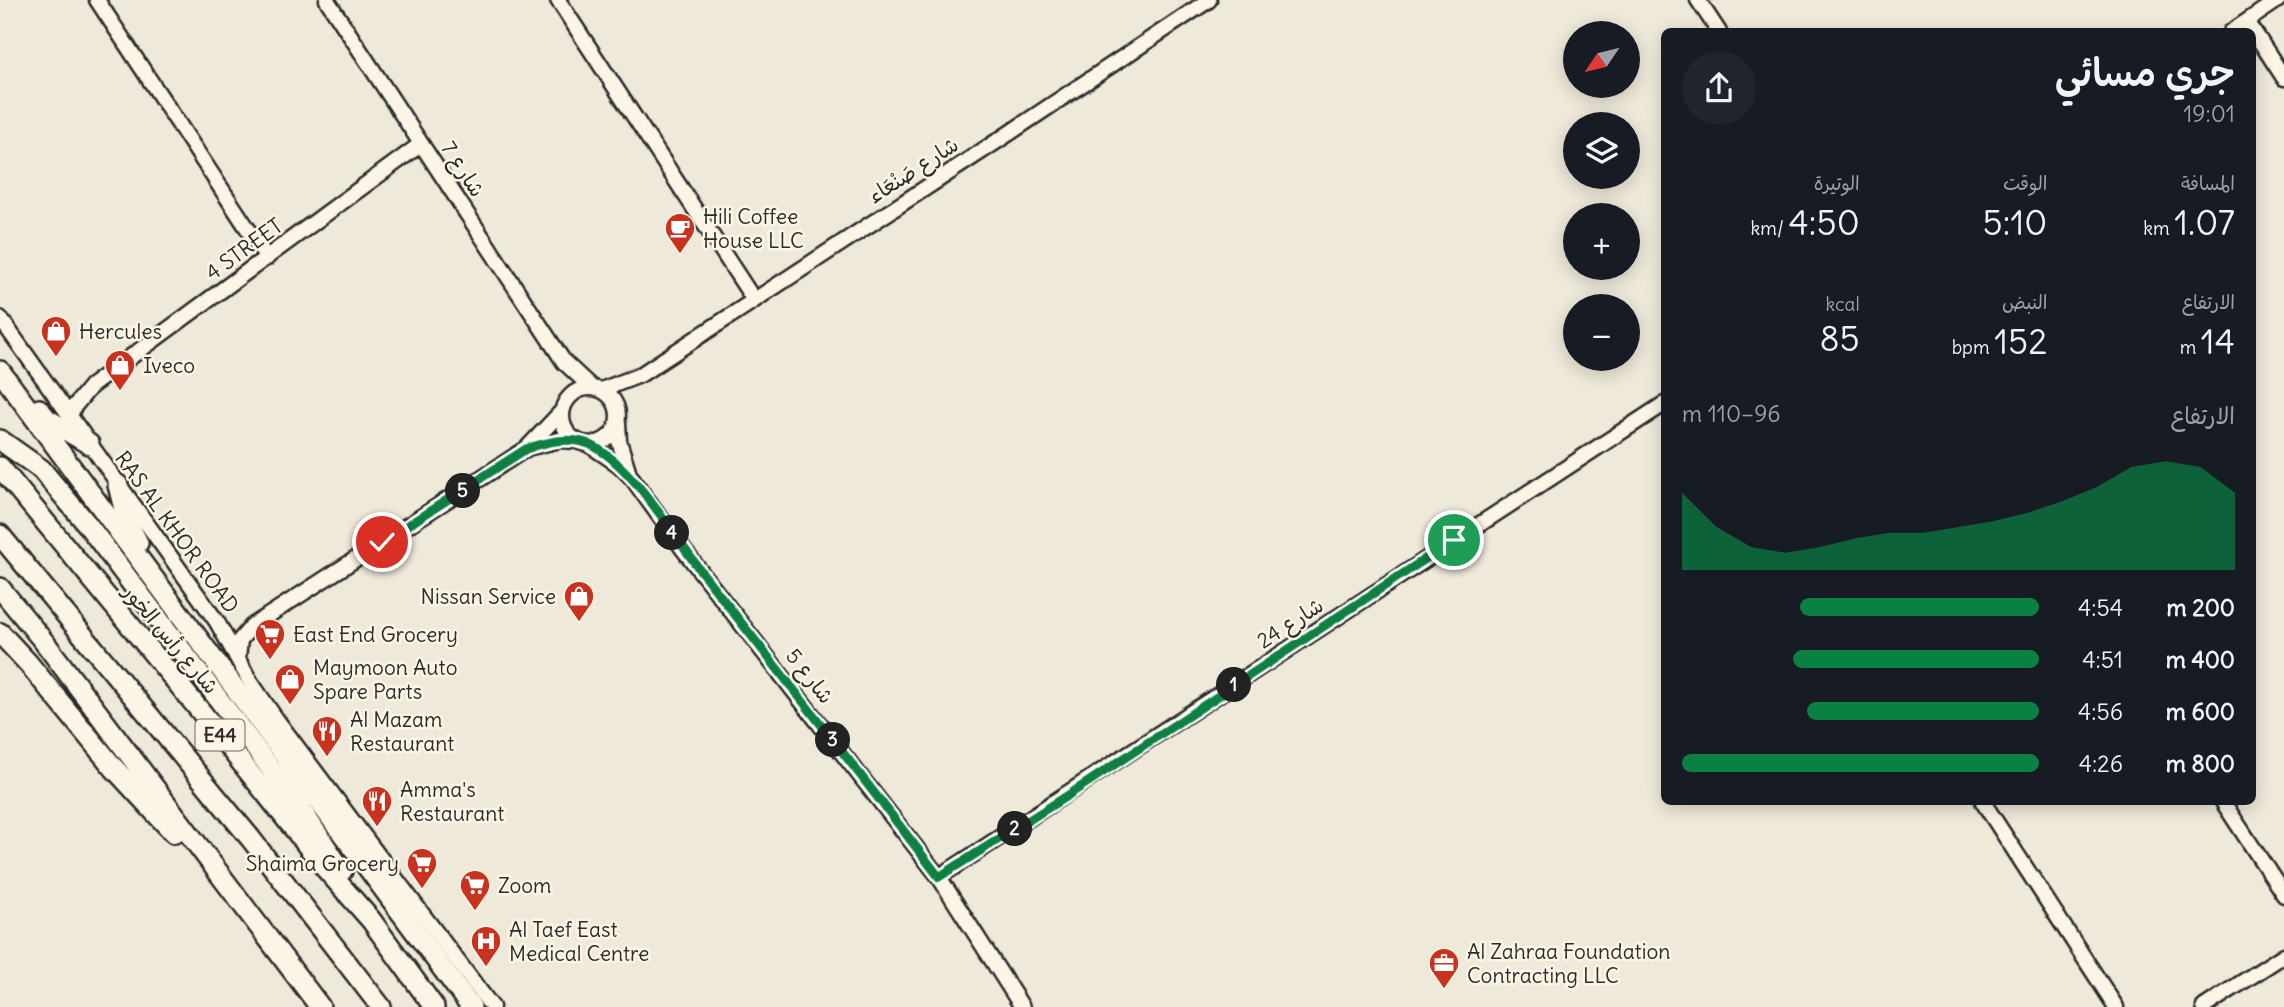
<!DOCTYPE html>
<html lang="ar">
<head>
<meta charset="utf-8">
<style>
  :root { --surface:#171b24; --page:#20242c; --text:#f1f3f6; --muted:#9ea1a6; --accent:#0b8043 }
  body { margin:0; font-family:Delius,"Playpen Sans Arabic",sans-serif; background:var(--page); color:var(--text); direction:rtl; height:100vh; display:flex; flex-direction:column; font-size:26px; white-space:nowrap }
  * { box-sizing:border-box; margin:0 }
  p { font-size:23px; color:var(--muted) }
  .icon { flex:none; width:38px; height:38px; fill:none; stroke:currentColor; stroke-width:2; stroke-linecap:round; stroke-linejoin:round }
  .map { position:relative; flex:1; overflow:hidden; direction:ltr }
  .details { position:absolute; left:1661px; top:28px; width:595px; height:777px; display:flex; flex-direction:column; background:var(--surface); border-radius:10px; box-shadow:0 4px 18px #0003; direction:rtl }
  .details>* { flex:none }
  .needle { width:46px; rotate:235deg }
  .fabs { position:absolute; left:1563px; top:21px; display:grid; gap:14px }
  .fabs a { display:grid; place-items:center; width:77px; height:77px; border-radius:50%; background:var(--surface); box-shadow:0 4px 18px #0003; font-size:35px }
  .pin { position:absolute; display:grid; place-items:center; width:60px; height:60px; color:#fff; margin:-30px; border:4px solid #fff; border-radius:50%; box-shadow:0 2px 7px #0007 }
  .km { position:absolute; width:35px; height:35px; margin:-18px; border-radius:50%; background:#222; color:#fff; font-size:19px; line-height:35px; text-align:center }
  .round { display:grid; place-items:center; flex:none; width:74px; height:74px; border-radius:37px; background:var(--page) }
  .summary { display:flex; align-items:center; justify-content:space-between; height:119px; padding:0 21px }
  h1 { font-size:38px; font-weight:600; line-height:52px }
  .figures { display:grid; grid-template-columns:repeat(3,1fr); gap:10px; height:119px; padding:7px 21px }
  .figures div { display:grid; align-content:center }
  .figures b { font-size:35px; font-weight:600 }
  .figures small { font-size:19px; font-weight:400 }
  .figures p { font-size:19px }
  .chart { height:196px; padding:14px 21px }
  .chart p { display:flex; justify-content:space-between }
  .chart svg { width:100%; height:126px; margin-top:7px; fill:var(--accent); opacity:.7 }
  ul { padding:0 21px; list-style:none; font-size:23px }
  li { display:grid; grid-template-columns:112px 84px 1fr; align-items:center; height:52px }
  li i { height:18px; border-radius:9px; background:var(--accent) }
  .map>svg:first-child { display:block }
</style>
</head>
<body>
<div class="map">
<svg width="2284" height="1007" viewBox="0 0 2284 1007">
  <rect width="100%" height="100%" fill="#efe9da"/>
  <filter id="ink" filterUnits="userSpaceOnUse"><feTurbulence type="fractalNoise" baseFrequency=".0143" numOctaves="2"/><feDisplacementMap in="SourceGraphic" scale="14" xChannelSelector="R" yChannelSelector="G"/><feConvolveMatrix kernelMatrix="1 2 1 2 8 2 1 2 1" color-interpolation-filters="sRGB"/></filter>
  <g filter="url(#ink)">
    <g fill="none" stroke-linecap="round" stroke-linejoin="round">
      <!-- minor casing -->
      <g stroke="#2b2b2b" stroke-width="19">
        <path id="minor" d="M97 0 267 258
          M327 0 564 362 592 388
          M558 0 754 300
          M1698 0 1719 32
          M2247 21 2284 78
          M2231 32 2278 0
          M0 318 217 622 250 681 276 719 492 1007
          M562 416a28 28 0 1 1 56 0a28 28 0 1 1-56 0Z
          M601 390 640 375 1008 134 1209 0
          M70 417 73 408 91 386 421 144
          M618 422 619 441 628 470
          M588 444 619 465 632 478 683 549 939 877 1022 1007
          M531 447 560 440 578 441
          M238 658 240 640 252 626 526 449 562 411
          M1983 802 2116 1007
          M2223 802 2284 895
          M939 877 1664 404
          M2204 1007 2284 955"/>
      </g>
      <!-- highway casing -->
      <g stroke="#2b2b2b" stroke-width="24">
        <path id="highway" d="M0 371 471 1007
          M39 409 47 419 89 444
          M0 440 41 469 87 524 298 805 342 871
          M0 467 202 713 326 869 371 920 434 1007
          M118 485 127 521 138 543
          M0 535 251 839 381 1007
          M0 588 45 643 320 1007
          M0 633 28 663 114 768 174 833"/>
      </g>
      <!-- minor -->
      <use href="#minor" stroke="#fcf5e5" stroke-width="14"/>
      <!-- highway -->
      <use href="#highway" stroke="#fcf5e5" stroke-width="19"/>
    </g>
  </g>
  <g fill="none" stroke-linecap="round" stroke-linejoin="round" filter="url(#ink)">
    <!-- route casing -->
    <g stroke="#fff" stroke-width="14">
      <path id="route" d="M382 542 526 449C546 442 569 436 589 444 633 464 673 536 704 575 782 675 862 776 939 877L1070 794 1454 540"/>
    </g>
    <!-- route -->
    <use href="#route" stroke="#0b8043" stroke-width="9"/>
  </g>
  <!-- icons -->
  <defs>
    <g id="cafe-pin" transform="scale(1.575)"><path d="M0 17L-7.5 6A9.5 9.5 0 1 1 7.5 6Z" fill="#c8321e" stroke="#fcf5e5"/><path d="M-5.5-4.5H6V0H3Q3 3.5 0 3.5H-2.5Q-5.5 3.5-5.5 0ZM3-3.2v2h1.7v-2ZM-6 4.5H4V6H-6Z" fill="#fff"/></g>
    <g id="shop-pin" transform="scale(1.575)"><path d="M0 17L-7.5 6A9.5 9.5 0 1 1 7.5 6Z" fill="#c8321e" stroke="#fcf5e5"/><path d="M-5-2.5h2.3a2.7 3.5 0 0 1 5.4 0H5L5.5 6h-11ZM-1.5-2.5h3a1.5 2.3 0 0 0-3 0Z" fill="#fff"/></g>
    <g id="supermarket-pin" transform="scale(1.575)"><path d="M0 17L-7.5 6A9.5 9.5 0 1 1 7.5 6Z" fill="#c8321e" stroke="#fcf5e5"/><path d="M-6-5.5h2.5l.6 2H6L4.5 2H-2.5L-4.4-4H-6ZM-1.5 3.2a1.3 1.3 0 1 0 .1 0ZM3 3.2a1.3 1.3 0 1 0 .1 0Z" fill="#fff"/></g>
    <g id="restaurant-pin" transform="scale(1.575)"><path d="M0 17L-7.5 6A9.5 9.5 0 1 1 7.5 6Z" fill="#c8321e" stroke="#fcf5e5"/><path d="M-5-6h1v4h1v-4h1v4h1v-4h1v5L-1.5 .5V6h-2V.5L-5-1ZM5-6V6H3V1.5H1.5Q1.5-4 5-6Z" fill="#fff"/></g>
    <g id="hospital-pin" transform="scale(1.575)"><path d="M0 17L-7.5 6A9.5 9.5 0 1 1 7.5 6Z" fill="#c8321e" stroke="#fcf5e5"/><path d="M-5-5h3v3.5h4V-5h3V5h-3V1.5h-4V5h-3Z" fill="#fff"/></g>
    <g id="office-pin" transform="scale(1.575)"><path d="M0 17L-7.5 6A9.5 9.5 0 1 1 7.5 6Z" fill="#c8321e" stroke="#fcf5e5"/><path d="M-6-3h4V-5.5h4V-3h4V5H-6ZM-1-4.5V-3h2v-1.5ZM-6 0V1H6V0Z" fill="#fff"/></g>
  </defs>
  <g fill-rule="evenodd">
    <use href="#cafe-pin" x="680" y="228"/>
    <use href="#shop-pin" x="56" y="331"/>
    <use href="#shop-pin" x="120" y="365"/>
    <use href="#shop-pin" x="579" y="596"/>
    <use href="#supermarket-pin" x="270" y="634"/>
    <use href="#shop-pin" x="290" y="679"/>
    <use href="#restaurant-pin" x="327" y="731"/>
    <use href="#restaurant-pin" x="377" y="801"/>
    <use href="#supermarket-pin" x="422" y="863"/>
    <use href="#supermarket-pin" x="475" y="885"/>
    <use href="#hospital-pin" x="486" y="941"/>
    <use href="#office-pin" x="1444" y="963"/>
  </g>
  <g text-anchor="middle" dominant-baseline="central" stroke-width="5" stroke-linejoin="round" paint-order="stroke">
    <!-- shield labels -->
    <rect fill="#fcf5e5" stroke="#6a6863" stroke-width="2" x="195.5" y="719.5" width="49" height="31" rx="5"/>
    <g font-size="19" font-weight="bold" fill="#2b2b2b">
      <text x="220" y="735">E44</text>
    </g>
    <!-- street labels -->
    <g font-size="21" fill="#2b2b2b" stroke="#fcf5e5">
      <text transform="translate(463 169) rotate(57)">شارع 7</text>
      <text transform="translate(913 170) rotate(-33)">شارع صَنْعَاء</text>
      <text transform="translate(244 249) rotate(-36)">4 STREET</text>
      <text transform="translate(177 532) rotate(54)">RAS AL KHOR ROAD</text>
      <text transform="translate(1290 623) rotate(-33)">شارع 24</text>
      <text transform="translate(171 639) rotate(50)">شارع رأس الخور</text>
      <text transform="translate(810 676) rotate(52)">شارع 5</text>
    </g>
    <!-- poi labels -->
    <g font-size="21" fill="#2b2b2b" stroke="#fcf5e5" text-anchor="start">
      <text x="703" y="216">Hili Coffee<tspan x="703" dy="24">House LLC</tspan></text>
      <text x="79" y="331">Hercules</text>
      <text x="143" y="365">Iveco</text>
      <text x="556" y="596" text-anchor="end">Nissan Service</text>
      <text x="293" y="634">East End Grocery</text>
      <text x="313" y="667">Maymoon Auto<tspan x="313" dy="24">Spare Parts</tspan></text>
      <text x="350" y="719">Al Mazam<tspan x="350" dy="24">Restaurant</tspan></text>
      <text x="400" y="789">Amma's<tspan x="400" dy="24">Restaurant</tspan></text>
      <text x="399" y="863" text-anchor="end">Shaima Grocery</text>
      <text x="498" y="885">Zoom</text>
      <text x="509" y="929">Al Taef East<tspan x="509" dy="24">Medical Centre</tspan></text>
      <text x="1467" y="951">Al Zahraa Foundation<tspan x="1467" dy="24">Contracting LLC</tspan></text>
    </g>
  </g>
</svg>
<div class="fabs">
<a><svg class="needle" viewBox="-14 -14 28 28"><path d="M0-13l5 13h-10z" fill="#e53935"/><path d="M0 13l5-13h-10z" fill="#9ea1a6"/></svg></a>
<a><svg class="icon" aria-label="layers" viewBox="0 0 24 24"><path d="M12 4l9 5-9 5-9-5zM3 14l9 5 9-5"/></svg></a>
<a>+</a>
<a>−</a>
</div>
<div class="pin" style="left:1454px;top:540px;background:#1e9e55"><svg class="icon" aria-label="arrive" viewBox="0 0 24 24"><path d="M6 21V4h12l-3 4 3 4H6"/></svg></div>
<div class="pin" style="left:382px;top:542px;background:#d93025"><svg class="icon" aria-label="check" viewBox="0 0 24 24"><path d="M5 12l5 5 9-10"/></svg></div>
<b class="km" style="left:1234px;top:685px">1</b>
<b class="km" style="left:1015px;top:829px">2</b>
<b class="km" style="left:833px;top:740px">3</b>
<b class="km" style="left:672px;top:533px">4</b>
<b class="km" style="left:463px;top:491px">5</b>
<section class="details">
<div class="summary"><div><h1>جري مسائي</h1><p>19:01</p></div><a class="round"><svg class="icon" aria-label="share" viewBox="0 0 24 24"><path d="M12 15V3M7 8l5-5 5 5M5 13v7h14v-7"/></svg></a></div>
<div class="figures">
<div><p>المسافة</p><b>1.07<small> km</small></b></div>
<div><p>الوقت</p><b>5:10</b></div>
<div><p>الوتيرة</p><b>4:50<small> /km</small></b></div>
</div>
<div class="figures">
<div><p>الارتفاع</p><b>14<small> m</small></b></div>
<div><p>النبض</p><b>152<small> bpm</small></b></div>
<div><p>kcal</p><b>85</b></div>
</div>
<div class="chart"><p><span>الارتفاع</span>96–110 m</p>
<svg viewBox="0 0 160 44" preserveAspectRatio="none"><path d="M0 44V17L10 29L20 36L30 38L40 36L50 33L60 31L70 31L80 29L90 27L100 24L110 20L120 15L130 8L140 6L150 8L160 17V44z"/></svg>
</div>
<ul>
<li><b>200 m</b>4:54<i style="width:67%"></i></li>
<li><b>400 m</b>4:51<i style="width:69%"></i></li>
<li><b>600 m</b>4:56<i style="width:65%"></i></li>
<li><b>800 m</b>4:26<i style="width:100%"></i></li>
</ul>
</section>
</div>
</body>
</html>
